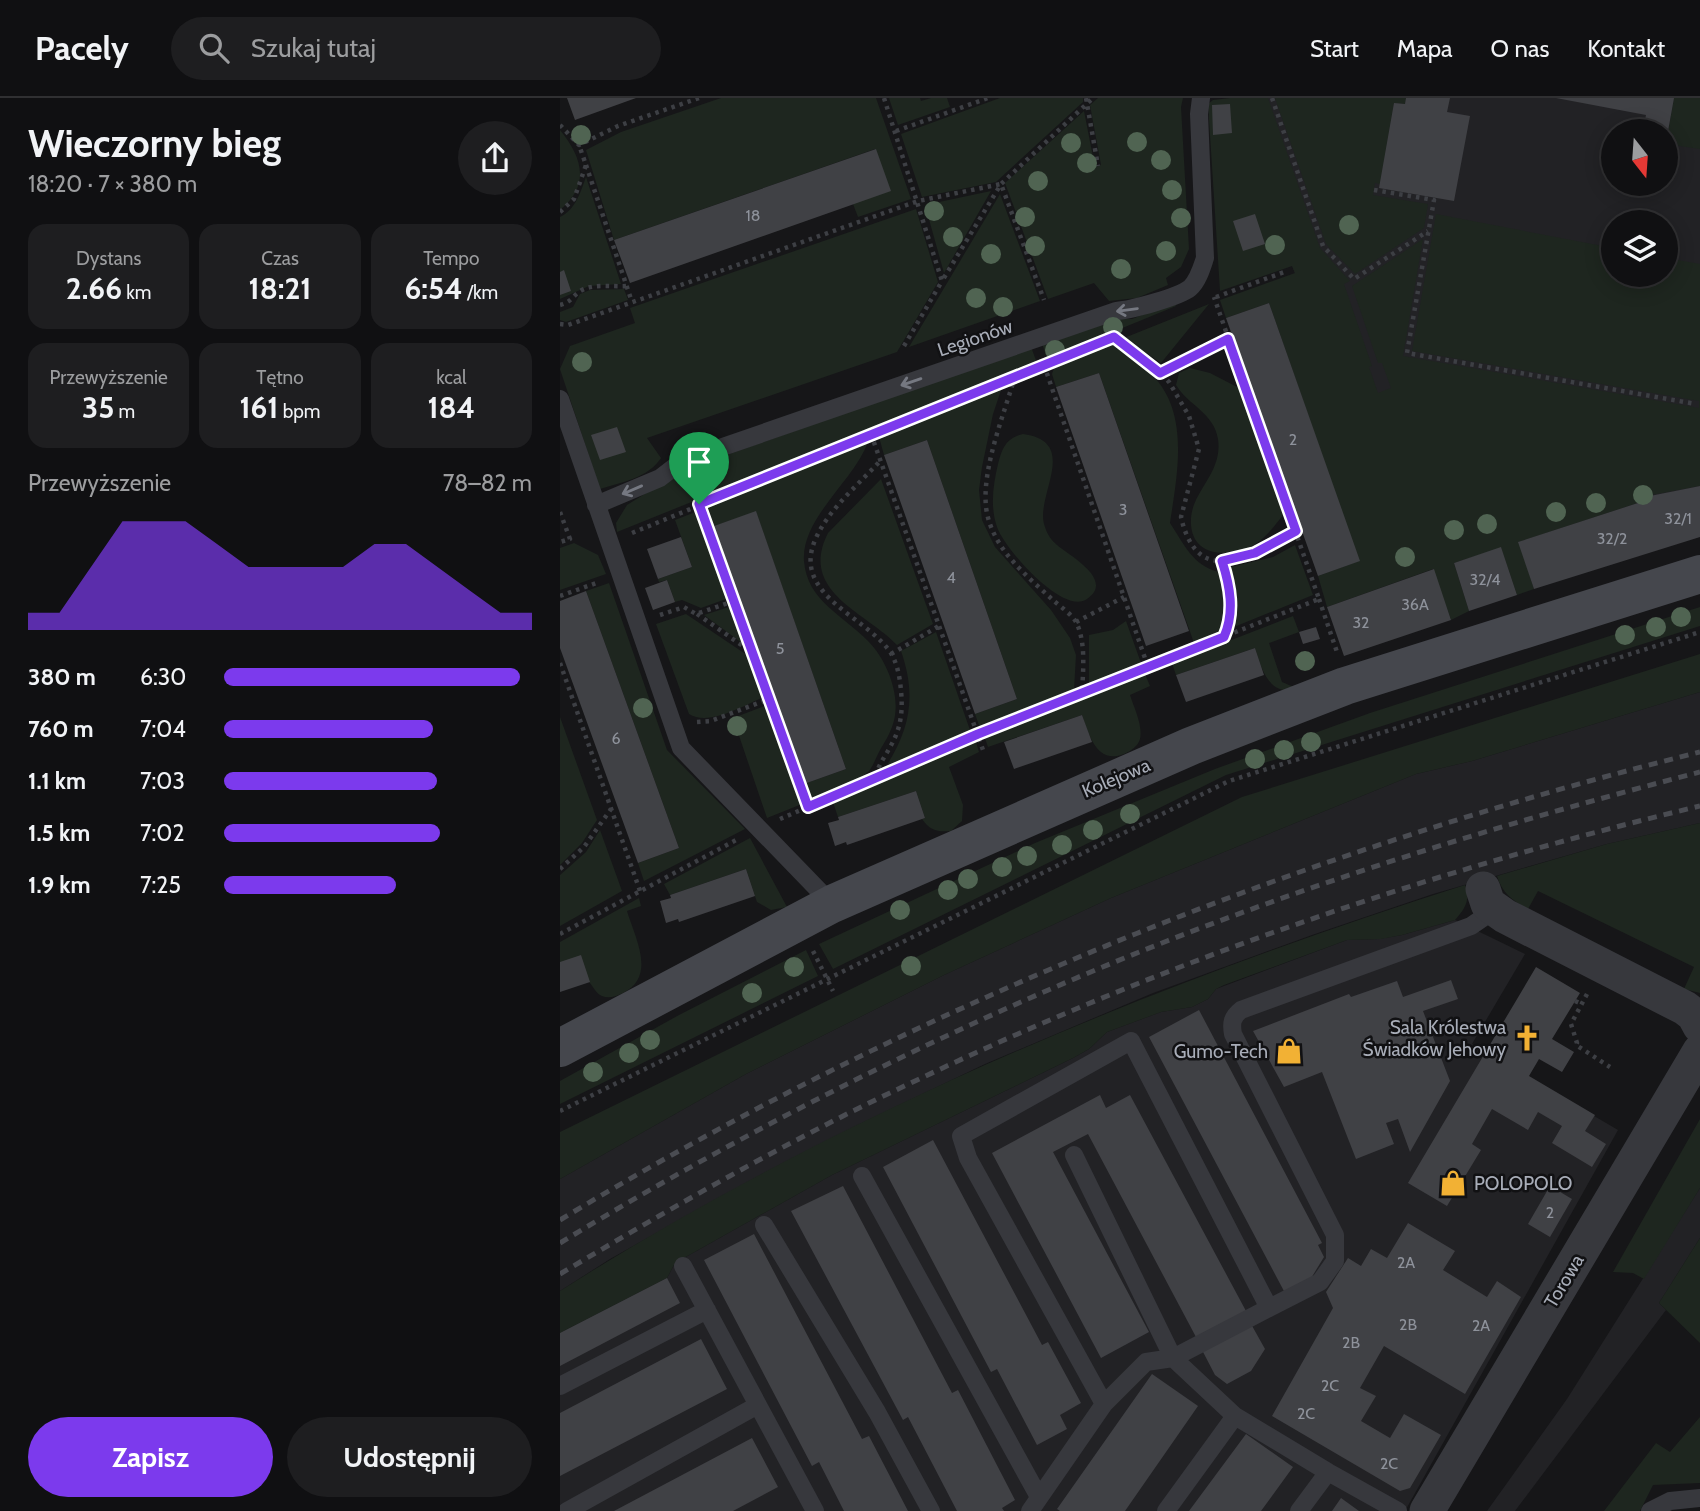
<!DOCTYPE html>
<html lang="pl">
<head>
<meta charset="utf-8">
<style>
  :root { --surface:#101012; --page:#1e1e20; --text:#f1f3f6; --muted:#9c9d9f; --line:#303032; --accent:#7c3aed }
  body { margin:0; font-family:Cabin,sans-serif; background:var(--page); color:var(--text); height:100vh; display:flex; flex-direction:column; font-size:26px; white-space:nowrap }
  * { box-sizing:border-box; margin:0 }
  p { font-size:23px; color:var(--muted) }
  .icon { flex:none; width:38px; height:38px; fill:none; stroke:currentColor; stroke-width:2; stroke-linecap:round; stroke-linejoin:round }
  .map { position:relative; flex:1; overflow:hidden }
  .drawer { display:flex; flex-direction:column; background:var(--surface); width:560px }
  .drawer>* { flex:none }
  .needle { width:46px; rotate:163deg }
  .controls { position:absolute; left:1041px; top:21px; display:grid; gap:14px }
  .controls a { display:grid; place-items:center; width:77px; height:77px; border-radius:50%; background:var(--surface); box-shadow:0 4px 18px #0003,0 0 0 2px var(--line); font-size:35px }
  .pin { position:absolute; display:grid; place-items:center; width:60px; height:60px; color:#fff; margin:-72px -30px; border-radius:50% 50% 50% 0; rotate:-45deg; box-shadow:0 0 7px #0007 }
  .pin .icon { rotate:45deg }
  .round { display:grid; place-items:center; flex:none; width:74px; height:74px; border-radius:37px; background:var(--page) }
  .summary { display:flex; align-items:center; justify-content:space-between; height:119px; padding:0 28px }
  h1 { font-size:38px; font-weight:800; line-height:52px }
  .figures { display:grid; grid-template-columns:repeat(3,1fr); gap:10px; height:119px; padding:7px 28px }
  .figures div { display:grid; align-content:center; border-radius:18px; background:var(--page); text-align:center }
  .figures b { font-size:30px; font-weight:800 }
  .figures small { font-size:19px; font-weight:400 }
  .figures p { font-size:19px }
  .chart { height:196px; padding:14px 28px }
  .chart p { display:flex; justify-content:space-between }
  .chart svg { width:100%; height:126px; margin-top:7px; fill:var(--accent); opacity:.7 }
  .primary-button { display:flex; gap:14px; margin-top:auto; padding:14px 28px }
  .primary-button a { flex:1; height:80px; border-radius:42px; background:var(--accent); color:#fff; font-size:28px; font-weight:800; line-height:80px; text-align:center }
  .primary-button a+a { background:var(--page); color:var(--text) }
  ul { padding:0 28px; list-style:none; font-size:23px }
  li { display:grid; grid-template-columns:112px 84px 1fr; align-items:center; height:52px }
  li i { height:18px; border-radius:9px; background:var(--accent) }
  header { display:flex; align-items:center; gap:42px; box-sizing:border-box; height:98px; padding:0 35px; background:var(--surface); border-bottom:2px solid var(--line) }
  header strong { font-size:33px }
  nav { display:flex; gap:38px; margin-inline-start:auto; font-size:24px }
  .search { width:490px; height:63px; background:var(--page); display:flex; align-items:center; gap:18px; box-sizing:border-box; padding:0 24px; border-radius:38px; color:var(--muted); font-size:26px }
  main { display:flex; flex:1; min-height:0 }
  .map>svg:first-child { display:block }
</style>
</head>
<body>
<header>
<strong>Pacely</strong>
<div class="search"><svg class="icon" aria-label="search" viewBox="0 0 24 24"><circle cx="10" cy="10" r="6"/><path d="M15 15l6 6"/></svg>Szukaj tutaj</div>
<nav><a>Start</a><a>Mapa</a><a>O nas</a><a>Kontakt</a></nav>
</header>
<main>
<section class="drawer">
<div class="summary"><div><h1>Wieczorny bieg</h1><p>18:20 · 7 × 380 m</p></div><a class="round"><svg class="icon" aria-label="share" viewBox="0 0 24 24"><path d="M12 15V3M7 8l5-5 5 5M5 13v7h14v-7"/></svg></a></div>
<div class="figures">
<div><p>Dystans</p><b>2.66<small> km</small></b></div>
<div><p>Czas</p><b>18:21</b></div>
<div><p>Tempo</p><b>6:54<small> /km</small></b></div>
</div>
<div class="figures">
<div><p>Przewyższenie</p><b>35<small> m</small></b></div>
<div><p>Tętno</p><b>161<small> bpm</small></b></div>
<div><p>kcal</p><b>184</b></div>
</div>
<div class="chart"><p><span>Przewyższenie</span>78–82 m</p>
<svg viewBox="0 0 160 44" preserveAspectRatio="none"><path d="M0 44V38L10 38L20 22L30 6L40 6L50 6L60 14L70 22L80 22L90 22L100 22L110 14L120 14L130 22L140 30L150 38L160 38V44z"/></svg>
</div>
<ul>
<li><b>380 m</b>6:30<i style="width:96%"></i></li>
<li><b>760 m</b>7:04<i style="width:68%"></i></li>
<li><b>1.1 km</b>7:03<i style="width:69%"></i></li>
<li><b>1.5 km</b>7:02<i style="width:70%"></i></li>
<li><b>1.9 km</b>7:25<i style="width:56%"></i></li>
</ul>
<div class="primary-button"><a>Zapisz</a><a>Udostępnij</a></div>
</section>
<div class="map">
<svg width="1140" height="1413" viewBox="0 0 1140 1413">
  <rect width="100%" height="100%" fill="#161618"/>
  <!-- built -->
  <path fill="#222225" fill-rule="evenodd" d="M672 0H1140V388L835 454ZM1054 33H1106V86H1054ZM1054 124H1106V177H1054Z
    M1140 594V725L1047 746 873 796 752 837 593 895 425 966 300 1026 206 1074 50 1161 0 1193V1081L186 976 384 877 551 800 856 676 912 663Z
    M895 822 965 856 912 946 1058 1032 845 1413H0V1235L107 1180 115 1165 272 1077 513 960 529 951 547 934 601 914 632 909 648 901 656 891 787 842 819 841 842 837Z
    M1140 1090V1140L1099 1205 1106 1212 955 1413H927L1007 1301Z"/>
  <!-- green -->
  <path fill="#1e261f" d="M161 0H316L351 101 298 119 293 106 315 51 54 142 26 52 61 34Z
    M329 0H360L361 3 371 0H387L390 9 338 27Z
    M440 0H523V4L436 84 362 99 341 36Z
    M538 0H623L621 9 629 151 621 169 606 180 608 187 577 200 549 203 534 185 488 201 445 85 524 13 535 69 541 67 530 7Z
    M670 0H708L760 150 790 183 784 186 812 268 809 269 818 295 831 290 822 265H818L792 188 863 141 843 258 1139 310V303L852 253 876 116 1053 150 1054 177H1106V160L1140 166V388L1086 398 1087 402 959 444 974 491 957 497 941 450 894 465 909 513 891 522 873 471 767 509 758 478 799 463 709 205 666 220 660 202 735 175 732 168 660 193 648 6 653 2Z
    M715 0H846L845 6 834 5 820 86 815 85 813 97 868 106 864 130 795 176 766 146Z
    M1114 0H1140V51L1106 46Z
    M0 32C22 59 31 87 0 112Z
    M26 79 61 186 29 188 0 201V119C16 111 20 95 26 79Z
    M431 93 384 175 365 107Z
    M440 96 480 203 349 249Z
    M356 111 378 184 337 254 87 340 101 360C88 380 62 384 40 391L0 271 10 248 75 225 70 210Z
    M64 191 68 202 6 224 0 222V214L13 209 20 196 30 192Z
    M615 204 616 208 487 261 482 245 551 221H572Z
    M649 206 601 265 564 240Z
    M552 244C564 254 579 264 590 275 631 313 617 377 610 425 624 446 633 468 659 474 666 495 668 512 661 534L634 545 539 275 496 289 492 276 495 267Z
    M471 249 477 265 144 399 133 369Z
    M630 270 650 275 679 290 724 416C715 427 706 440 694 447 668 461 629 459 631 421 632 393 663 375 658 341 654 315 628 307 616 287L619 275Z
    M442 289 433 316 422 369 419 392 422 422 435 449 491 512 510 540 516 557 514 592 420 630 415 616 457 601 367 342 324 357 319 339Z
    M463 336C522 344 473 400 485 429 487 436 492 443 497 447 510 458 555 482 527 501 503 518 444 450 437 429 430 409 433 387 438 366 442 350 446 340 463 336Z
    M308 344C294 383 241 420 244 463 247 503 283 517 308 543 327 562 342 599 333 626 330 636 324 645 319 654 316 660 313 668 309 673 302 681 264 695 252 701L244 686 286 671 196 414 154 428 148 409Z
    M123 372 134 403 57 434 56 425 67 407Z
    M321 381 373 526 337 547C306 514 238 494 268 435Z
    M138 413 169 500 141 510 122 502 115 504 107 482 99 484 98 481 132 469 115 422Z
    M14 445 38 457 46 476 0 492V450Z
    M735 447 753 497 674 529 677 497 671 469 713 459Z
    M49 485 107 652 185 731 84 783 78 765 119 750 26 493Z
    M172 508 186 548 144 517Z
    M1140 509V528L666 677 273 871 259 846 475 745 655 671 810 615Z
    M126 516 190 559 204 599C184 607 149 629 129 616L96 526Z
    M733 518 739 534 709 545 722 584 736 590C709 600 701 569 695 550L616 577 612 565Z
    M566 523 581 565 529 586V537L553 532Z
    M376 534 411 635 327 667C351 629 356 596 341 553Z
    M1140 556V594L912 663 856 676 551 800 384 877 186 976 0 1081V1034L682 699Z
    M585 576 590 588 570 597C574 610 583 627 580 641 578 648 571 653 564 656 537 667 529 637 522 617L428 649 425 640Z
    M207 607 242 706 207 720 173 620Z
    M0 619 37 722 22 745 0 767Z
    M416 644 419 654 389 669 403 707 402 723 391 733C378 734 370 733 362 721L365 720 356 693 278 719 273 704Z
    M1140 725V895L1124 891 1134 869 978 793 968 811C953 803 942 795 937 778L1047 746Z
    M40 732 62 793 0 828V777L26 754Z
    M190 740 227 809 211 812 197 804 186 771 110 797 104 786Z
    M905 787C911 801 905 811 895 822L842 837 821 841 787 842 664 887 656 891 648 901 632 909 601 914 547 934 529 951 513 960 272 1077 115 1165 107 1180 0 1235V1193C280 1015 590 887 905 787Z
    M79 800 81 808 67 813C75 840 97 878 63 895 57 898 49 901 42 898 35 895 33 887 27 882 19 876 9 870 0 864V844Z
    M246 852 258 878 0 1006V983L119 917Z
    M1140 1021V1090L1084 1181 1073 1175 1053 1174Z
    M1140 1140V1245L1099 1205Z
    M1140 1319V1385L1093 1387 1080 1413H1044L1096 1345 1110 1354Z"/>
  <!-- building -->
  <path fill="#404145" d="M7 0H76L15 22Z
    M846 0H890L887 14 910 18 894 103 819 90 834 5 845 6Z
    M996 0H1114L1108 33 1083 32 1086 17Z
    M670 6 672 35 653 37 652 7Z
    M316 51 331 93 70 185 54 142Z
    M695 116 705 146 683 153 673 123Z
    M4 172 11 193 0 197V174Z
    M709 205 800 463 758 478 666 220Z
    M539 275 629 533 586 548 496 289Z
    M57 329 66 354 40 362 31 337Z
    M367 342 457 601 415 616 324 357Z
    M1140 388V439L974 491 958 444 1087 402 1085 399Z
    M196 413 286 671 244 686 154 428Z
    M121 439 132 469 98 481 87 451Z
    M941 449 957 497 909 513 894 465Z
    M874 471 891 522 784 558 767 509Z
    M107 482 115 504 93 512 85 490Z
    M26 493 119 750 78 765 0 550V503Z
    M756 529 760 541 743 546 739 534Z
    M695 550 704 577 626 604 616 577Z
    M522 617 532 644 454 671 444 644Z
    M356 693 365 720 287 747 286 744 275 748 268 725 279 722 278 719Z
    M186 771 195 798 119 824 118 821 106 825 100 803 111 800 110 797Z
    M21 857 30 884 0 894V864Z
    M976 869 1020 895 992 941 1014 954 1002 974 979 961 969 978 1035 1017 1025 1033 1046 1046 1032 1069 992 1045 1002 1028 978 1014 968 1032 932 1011 912 1046 921 1052 887 1108 848 1085Z
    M891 882 898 901 863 913 890 983 850 1054 838 1021 826 1025 834 1046 796 1061 762 974 724 989 693 933 789 896 791 899 837 883 843 899Z
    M639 912 762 1145 758 1147 764 1159 750 1182 725 1195 589 939Z
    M540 997 546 1010 570 997 686 1213 636 1239 528 1036 493 1054 589 1234 541 1260 432 1055Z
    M373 1042 482 1247 488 1244 521 1305 500 1317 507 1331 477 1347 437 1271 431 1274 323 1069Z
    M283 1088 392 1295 398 1292 455 1402 442 1410 444 1413H397L348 1319 343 1322 231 1113Z
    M990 1088 1012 1101 990 1139 968 1126Z
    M848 1125 895 1153 883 1172 927 1199 937 1183 961 1199 905 1296 824 1248 800 1290 816 1298 801 1323 830 1340 844 1316 881 1337 850 1390 840 1393 712 1318 773 1210 766 1194 788 1160 801 1168 811 1151 827 1160Z
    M194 1136 302 1341 309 1338 348 1413H284L259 1364 252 1368 144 1162Z
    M107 1180 120 1205 0 1268V1235Z
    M691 1226 705 1251 691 1273 667 1286 655 1277 642 1252Z
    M141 1241 167 1291 0 1378V1315Z
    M592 1276 638 1308 565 1413H500L497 1411Z
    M686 1336 733 1369 701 1413H629Z
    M192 1340 218 1389 173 1413H54Z
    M781 1400 799 1413H772Z"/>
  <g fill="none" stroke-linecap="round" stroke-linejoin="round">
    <!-- path -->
    <path stroke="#3d3f44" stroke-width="4.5" stroke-dasharray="3.5 5" stroke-linecap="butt" d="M324 0 382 183 441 86 533 0
      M526 0 538 68
      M712 0 763 148 794 181 868 133
      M0 27 19 47 58 28 139 0
      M336 33 428 0
      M26 67 72 204
      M814 92 874 102 847 255 1136 306
      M0 114 14 101 26 67 19 47
      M656 199 727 173
      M0 207C12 203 10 201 19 194 30 185 53 189 66 188
      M0 226 8 227 358 103 441 86 484 202
      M555 239 596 270 609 284 629 318 639 351 621 419C626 441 637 464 662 463L672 500 664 538
      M344 248 382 183
      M484 267 588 569
      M600 275 668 241
      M455 278C444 317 422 369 426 409 431 450 466 477 494 503 501 509 513 517 517 526 526 546 523 573 522 595
      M311 336 423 652
      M130 383 248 709 418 636 759 501 654 199
      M0 414 10 441 0 444
      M72 435 494 262
      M662 463 695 455 736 433
      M0 498 39 484
      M759 501 778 557
      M137 516 193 555
      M100 517 124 509 136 516 174 503
      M516 524 564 499
      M331 556 379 528
      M0 565 80 793
      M137 624 151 623 209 601
      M316 678C318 667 325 659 330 649 341 631 343 613 341 593 340 581 338 568 332 557 310 519 229 498 256 440 269 411 299 386 321 362
      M220 721 248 709
      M0 771 24 749 51 711
      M0 836 178 741
      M253 853 273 893
      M1027 896 1011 926 1017 945 1016 947 1050 969
      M1015 903 1022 906
      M0 1013 669 683 1140 534"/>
    <!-- lane -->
    <path stroke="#37383d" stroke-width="18" d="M0 301 121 650 272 806
      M36 407 100 380 122 363 556 213C571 212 619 199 630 190 638 183 642 169 645 160L639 16 641 0
      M514 1057 613 1260 709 1210
      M302 1078 479 1399
      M204 1127 317 1314 371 1413
      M123 1168 255 1413
      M0 1288 147 1212
      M544 1306 586 1264 613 1260 675 1318
      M768 1374 838 1413
      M7 1413 198 1307
      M470 1413 544 1306 408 1060 401 1038 571 943 709 1210 760 1184 775 1163V1137L673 936C671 925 672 919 681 912L911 828 927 817 932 810
      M606 1413 675 1318 768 1374 739 1413
      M1090 1413 1110 1403 1140 1400"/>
    <!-- street -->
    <path stroke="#37383d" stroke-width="35" d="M923 791 928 806 945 818 1125 910 1134 917 1140 928
      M867 1413 1140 953"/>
    <!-- secondary -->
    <path stroke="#45474d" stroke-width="38" d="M0 950 272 806 631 648 785 588 1140 476"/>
    <!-- rail -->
    <path stroke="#4a4c52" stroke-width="5" stroke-dasharray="9 7" stroke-linecap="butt" d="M0 1122C354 908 739 754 1140 654
      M0 1145C193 1028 396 926 607 843 781 775 959 721 1140 674
      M0 1176C116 1107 233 1040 355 983 607 863 869 773 1140 708"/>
  </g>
  <!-- trees -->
  <g fill="#506452">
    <circle cx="21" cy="37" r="10"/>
    <circle cx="577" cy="44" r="10"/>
    <circle cx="511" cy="45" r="10"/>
    <circle cx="601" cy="62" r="10"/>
    <circle cx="527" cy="65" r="10"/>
    <circle cx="478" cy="83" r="10"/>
    <circle cx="612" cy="92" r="10"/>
    <circle cx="374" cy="113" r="10"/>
    <circle cx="465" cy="119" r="10"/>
    <circle cx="621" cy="120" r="10"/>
    <circle cx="789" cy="127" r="10"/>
    <circle cx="393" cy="139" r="10"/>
    <circle cx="715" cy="147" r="10"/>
    <circle cx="475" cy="148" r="10"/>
    <circle cx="606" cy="153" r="10"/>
    <circle cx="431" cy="156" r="10"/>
    <circle cx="561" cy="171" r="10"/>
    <circle cx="416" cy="200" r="10"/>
    <circle cx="443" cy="209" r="10"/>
    <circle cx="553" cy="229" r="10"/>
    <circle cx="495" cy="252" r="10"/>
    <circle cx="22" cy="264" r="10"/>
    <circle cx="1083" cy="397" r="10"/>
    <circle cx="1036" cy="405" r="10"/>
    <circle cx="996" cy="414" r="10"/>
    <circle cx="927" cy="426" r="10"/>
    <circle cx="894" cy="432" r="10"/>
    <circle cx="845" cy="459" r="10"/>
    <circle cx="1121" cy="519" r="10"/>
    <circle cx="1096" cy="529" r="10"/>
    <circle cx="1065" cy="537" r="10"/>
    <circle cx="745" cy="563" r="10"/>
    <circle cx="83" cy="610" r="10"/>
    <circle cx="177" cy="628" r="10"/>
    <circle cx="751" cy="644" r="10"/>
    <circle cx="724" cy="652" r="10"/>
    <circle cx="695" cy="661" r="10"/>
    <circle cx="570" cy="716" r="10"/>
    <circle cx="533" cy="732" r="10"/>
    <circle cx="502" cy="747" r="10"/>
    <circle cx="467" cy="758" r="10"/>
    <circle cx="442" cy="769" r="10"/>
    <circle cx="408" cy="781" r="10"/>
    <circle cx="388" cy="792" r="10"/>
    <circle cx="340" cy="812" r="10"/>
    <circle cx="351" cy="868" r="10"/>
    <circle cx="234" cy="869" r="10"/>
    <circle cx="192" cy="895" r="10"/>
    <circle cx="90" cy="942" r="10"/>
    <circle cx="69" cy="955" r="10"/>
    <circle cx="33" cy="974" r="10"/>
  </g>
  <!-- one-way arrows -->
  <defs><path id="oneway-shaft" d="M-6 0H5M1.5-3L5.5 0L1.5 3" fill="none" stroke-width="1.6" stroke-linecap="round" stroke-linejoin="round" transform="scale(1.75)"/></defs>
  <g stroke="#757881">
    <use href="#oneway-shaft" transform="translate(567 212) rotate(172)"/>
    <use href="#oneway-shaft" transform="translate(351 284) rotate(161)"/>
    <use href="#oneway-shaft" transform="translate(72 392) rotate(157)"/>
  </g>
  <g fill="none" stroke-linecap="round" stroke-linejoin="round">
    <!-- route casing -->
    <g stroke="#fff" stroke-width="14">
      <path id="route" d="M554 239 600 275 668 241 736 433 695 455 662 463C670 488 675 514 664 539L418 636 248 709 139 406Z"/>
    </g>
    <!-- route -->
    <use href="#route" stroke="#7c3aed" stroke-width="9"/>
  </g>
  <!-- icons -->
  <defs>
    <g id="church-bare" transform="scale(2.1)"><path d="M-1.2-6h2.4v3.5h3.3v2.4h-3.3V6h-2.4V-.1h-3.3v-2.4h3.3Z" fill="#f2b134" stroke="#111113" stroke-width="2.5" paint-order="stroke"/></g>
    <g id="shop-bare" transform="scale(2.1)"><path d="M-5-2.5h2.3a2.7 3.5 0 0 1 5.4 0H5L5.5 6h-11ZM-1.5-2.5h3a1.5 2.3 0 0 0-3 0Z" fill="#f2b134" stroke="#111113" stroke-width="2.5" paint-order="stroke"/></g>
  </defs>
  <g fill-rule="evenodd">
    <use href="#church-bare" x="967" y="940"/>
    <use href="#shop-bare" x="729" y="953"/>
    <use href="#shop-bare" x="893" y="1085"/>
  </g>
  <g text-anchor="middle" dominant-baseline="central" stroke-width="5" stroke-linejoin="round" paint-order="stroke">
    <!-- number labels -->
    <g font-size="16" fill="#8e929b">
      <text x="193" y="117">18</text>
      <text x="733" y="341">2</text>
      <text x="563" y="411">3</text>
      <text x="1118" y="420">32/1</text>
      <text x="1052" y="440">32/2</text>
      <text x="391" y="479">4</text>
      <text x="925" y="481">32/4</text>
      <text x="855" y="506">36A</text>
      <text x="801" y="524">32</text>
      <text x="220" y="550">5</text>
      <text x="56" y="640">6</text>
      <text x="990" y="1114">2</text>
      <text x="846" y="1164">2A</text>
      <text x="848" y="1226">2B</text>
      <text x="921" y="1227">2A</text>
      <text x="791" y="1244">2B</text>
      <text x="770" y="1287">2C</text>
      <text x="746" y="1315">2C</text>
      <text x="829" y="1365">2C</text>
    </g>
    <!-- street labels -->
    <g font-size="19" fill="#a8adb8" stroke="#111113">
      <text transform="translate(415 240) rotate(-19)">Legionów</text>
      <text transform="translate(556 680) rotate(-23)">Kolejowa</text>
      <text transform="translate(1004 1183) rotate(-59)">Torowa</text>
    </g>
    <!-- poi labels -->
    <g font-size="19" fill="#a8adb8" stroke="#111113" text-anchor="end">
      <text x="946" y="929">Sala Królestwa<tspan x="946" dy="22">Świadków Jehowy</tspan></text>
      <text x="708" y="953">Gumo-Tech</text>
      <text x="914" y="1085" text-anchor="start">POLOPOLO</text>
    </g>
  </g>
</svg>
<div class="controls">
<a><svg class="needle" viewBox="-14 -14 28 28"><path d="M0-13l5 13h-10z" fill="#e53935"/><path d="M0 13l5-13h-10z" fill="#9c9d9f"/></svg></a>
<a><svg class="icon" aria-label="layers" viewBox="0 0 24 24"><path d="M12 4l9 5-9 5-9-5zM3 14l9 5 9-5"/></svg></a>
</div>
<div class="pin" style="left:139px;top:406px;background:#1e9e55"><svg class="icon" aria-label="arrive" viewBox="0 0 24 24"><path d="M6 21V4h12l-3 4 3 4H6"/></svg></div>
</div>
</main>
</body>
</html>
